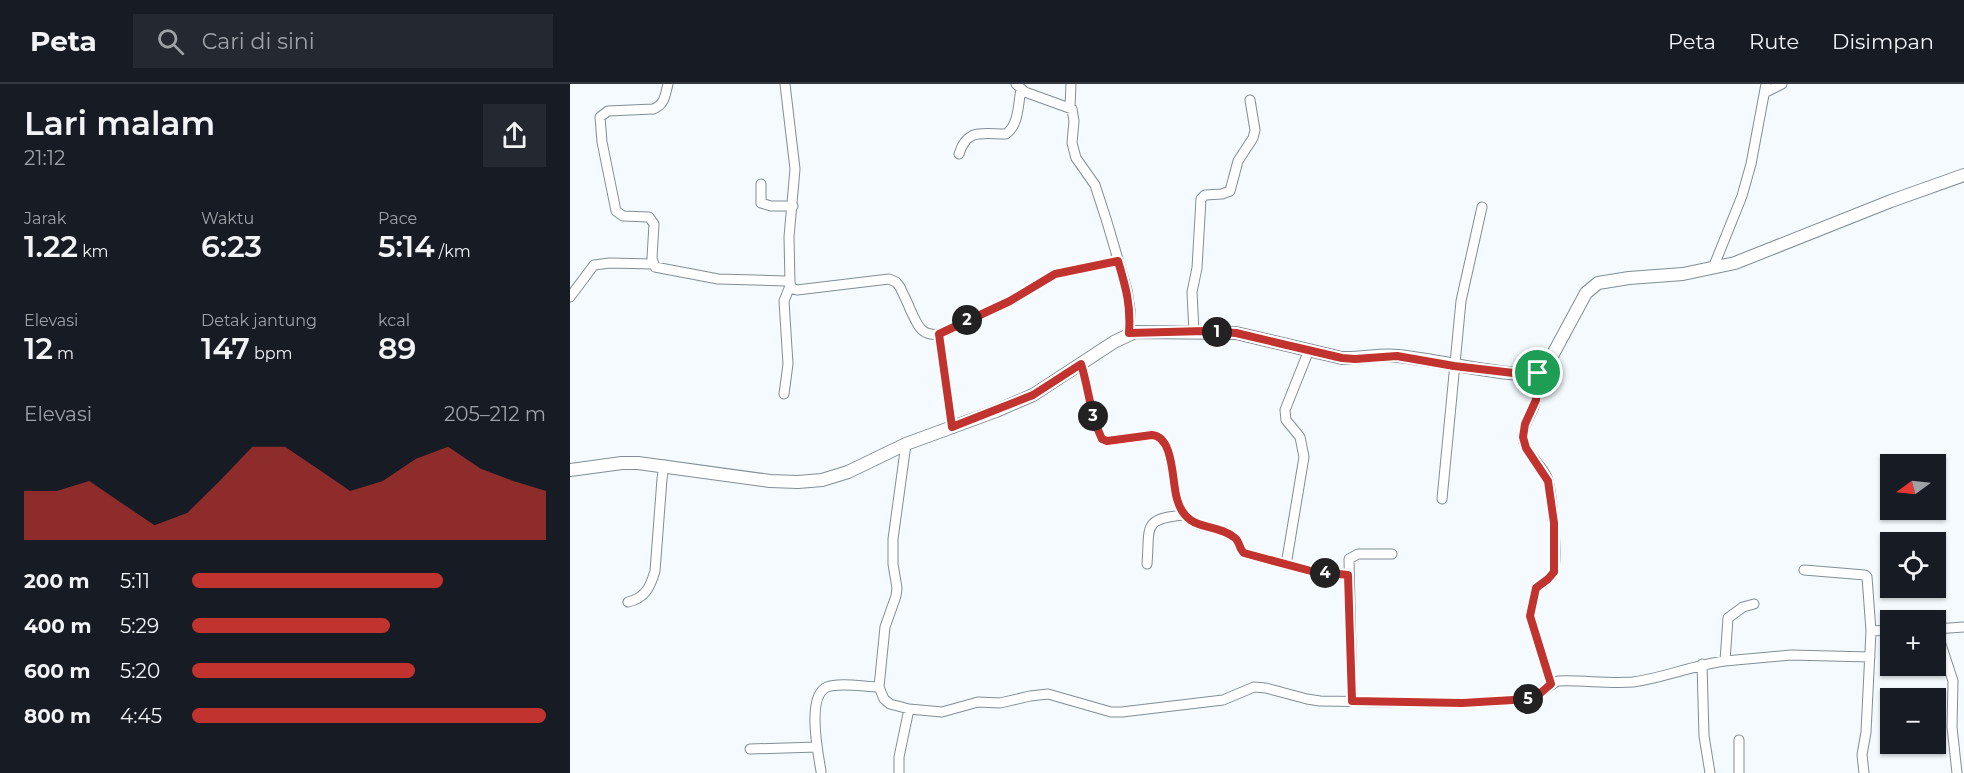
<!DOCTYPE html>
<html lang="id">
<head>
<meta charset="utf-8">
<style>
  :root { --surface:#171b24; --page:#242831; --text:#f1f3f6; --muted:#9ea1a6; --line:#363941; --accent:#c1332f }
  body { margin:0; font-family:Montserrat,sans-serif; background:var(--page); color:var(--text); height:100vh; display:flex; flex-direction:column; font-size:22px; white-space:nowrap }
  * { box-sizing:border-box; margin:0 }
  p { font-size:20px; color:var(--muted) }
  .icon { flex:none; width:33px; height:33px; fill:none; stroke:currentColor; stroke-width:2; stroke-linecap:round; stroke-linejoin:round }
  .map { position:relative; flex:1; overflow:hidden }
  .side { display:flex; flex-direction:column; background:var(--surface); width:570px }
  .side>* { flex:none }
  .needle { width:39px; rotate:255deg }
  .buttons { position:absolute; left:1310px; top:370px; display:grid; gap:12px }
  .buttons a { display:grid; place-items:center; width:66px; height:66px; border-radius:0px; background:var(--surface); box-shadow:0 2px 4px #0004; font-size:30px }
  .pin { position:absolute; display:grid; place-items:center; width:51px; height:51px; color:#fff; margin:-26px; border:3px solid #fff; border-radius:50%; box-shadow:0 2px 6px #0007 }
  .km { position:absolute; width:30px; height:30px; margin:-15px; border-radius:50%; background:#222; color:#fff; font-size:16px; line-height:30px; text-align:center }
  .round { display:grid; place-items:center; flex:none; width:63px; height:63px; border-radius:0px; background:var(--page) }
  .headline { display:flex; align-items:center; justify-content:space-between; height:102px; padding:0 24px }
  h1 { font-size:33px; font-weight:600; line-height:45px }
  .metrics { display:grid; grid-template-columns:repeat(3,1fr); gap:9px; height:102px; padding:6px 24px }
  .metrics div { display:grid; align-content:center }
  .metrics b { font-size:30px; font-weight:600 }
  .metrics small { font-size:16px; font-weight:400 }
  .metrics p { font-size:16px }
  .chart { height:168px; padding:12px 24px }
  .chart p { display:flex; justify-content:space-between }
  .chart svg { width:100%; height:108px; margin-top:6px; fill:var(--accent); opacity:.7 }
  ul { padding:0 24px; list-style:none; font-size:20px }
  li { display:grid; grid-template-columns:96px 72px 1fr; align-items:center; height:45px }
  li i { height:15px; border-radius:8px; background:var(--accent) }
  header { display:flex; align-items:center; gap:36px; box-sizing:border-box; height:84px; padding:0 30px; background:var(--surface); border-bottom:2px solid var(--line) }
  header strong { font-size:28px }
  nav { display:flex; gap:33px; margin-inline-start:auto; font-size:21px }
  .search { width:420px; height:54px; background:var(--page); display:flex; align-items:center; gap:15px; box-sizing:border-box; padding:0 21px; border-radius:0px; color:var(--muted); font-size:22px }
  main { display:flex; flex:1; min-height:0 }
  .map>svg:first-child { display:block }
</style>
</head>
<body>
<header>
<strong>Peta</strong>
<div class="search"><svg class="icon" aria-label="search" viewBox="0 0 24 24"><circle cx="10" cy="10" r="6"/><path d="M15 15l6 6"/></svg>Cari di sini</div>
<nav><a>Peta</a><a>Rute</a><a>Disimpan</a></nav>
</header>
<main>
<section class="side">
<div class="headline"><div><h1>Lari malam</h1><p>21:12</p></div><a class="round"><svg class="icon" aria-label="share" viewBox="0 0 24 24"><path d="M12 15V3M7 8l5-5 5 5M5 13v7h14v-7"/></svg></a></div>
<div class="metrics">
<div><p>Jarak</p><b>1.22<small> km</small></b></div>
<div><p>Waktu</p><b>6:23</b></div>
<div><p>Pace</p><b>5:14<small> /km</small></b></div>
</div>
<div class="metrics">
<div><p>Elevasi</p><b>12<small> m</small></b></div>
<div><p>Detak jantung</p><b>147<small> bpm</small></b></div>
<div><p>kcal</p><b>89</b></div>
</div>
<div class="chart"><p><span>Elevasi</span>205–212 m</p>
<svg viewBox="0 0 160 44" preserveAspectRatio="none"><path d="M0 44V24L10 24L20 20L30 29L40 38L50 33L60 20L70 6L80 6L90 15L100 24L110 20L120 11L130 6L140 15L150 20L160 24V44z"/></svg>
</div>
<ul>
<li><b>200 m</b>5:11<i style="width:71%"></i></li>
<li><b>400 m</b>5:29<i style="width:56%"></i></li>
<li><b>600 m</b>5:20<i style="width:63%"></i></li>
<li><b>800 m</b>4:45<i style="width:100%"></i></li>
</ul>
</section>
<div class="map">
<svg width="1394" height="689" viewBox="0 0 1394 689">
  <rect width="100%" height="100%" fill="#f4fafe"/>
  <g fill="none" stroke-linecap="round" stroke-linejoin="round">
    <!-- minor casing -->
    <g stroke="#818e96" stroke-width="11">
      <path id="minor" d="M98 0C95 11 95 21 83 25L38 27 30 33 32 58 46 127 53 132 79 133 84 140 82 174 85 183 148 195 216 197 220 198 221 204 227 206 319 195 326 198 330 203C333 210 337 217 340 225 347 239 350 253 369 250L440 217 485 190 548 177
        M215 0 225 85 219 153 220 198
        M446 0 455 8 502 25 504 37 502 59 506 74 525 101 537 138 557 206 560 226 559 249
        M1196 8 1212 0
        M500 23 501 0
        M389 70C397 44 412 50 436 50 449 41 448 20 451 5
        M191 100V119L201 122H223
        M1143 184 1172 112 1181 80 1196 0
        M0 213 24 181 40 179 83 180
        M624 248 622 208 627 184 631 115 635 111 652 110 660 107 668 77 683 54 685 46 680 16
        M369 250 382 343
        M511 280C519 305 520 331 532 355L537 357 582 351C604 352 602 399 607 415 617 450 643 437 665 454 670 458 669 465 674 469L741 487 778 491
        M967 289C967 298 968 309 966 317 963 329 953 339 953 352 953 369 973 380 978 396 982 411 988 476 983 489 980 496 971 500 966 504L960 532 981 600
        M214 310 218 280 214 217 220 202
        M336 360 323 455V480L327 504 326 512 315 543 309 603 314 615 320 620 339 625 372 628 408 618 430 619 460 612 478 610 541 628H552L653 616 684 603 696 604 737 615 750 617 892 619 959 615C971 611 977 602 988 597 1013 596 1039 600 1063 598 1094 594 1123 581 1155 577L1158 534 1173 523 1184 520
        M872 415 891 217 912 123
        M577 480C580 442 572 435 614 431
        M716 481 734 373 730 353 716 336 715 326 739 266
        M1234 486 1295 491 1297 493 1301 547 1296 648 1292 671 1294 689
        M58 518C75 514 80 504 85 487L92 395 94 381
        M1365 545 1394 543
        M1366 545 1383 597 1382 643 1387 689
        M1301 547 1320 546
        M1155 577 1221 571 1300 573
        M1132 580 1134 652 1140 689
        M782 617 779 475 788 470H822
        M180 665 247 663
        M251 687C248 669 236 612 257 603 269 598 296 603 309 603
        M329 689V673L339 625
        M1169 689V656"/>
    </g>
    <!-- tertiary casing -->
    <g stroke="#818e96" stroke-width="14">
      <path id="tertiary" d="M0 386 52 379H68L200 397 228 398 252 396 278 388 336 360 426 327 463 311 544 258 565 248 666 249 772 274C791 275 809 270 828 272 873 277 917 289 962 291L971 288 976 283 1016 209 1028 199 1059 194 1113 190 1165 179 1321 117 1394 91"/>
    </g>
    <!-- minor -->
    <use href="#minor" stroke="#fff" stroke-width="9"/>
    <!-- tertiary -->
    <use href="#tertiary" stroke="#fff" stroke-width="12"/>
  </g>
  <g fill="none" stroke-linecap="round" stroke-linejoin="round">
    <!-- route casing -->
    <g stroke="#fff" stroke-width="12">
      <path id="route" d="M548 177C556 204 561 221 559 249L635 247 666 249 772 274 785 275 827 272 884 282 952 290 968 289 966 316 955 340 953 353 956 364 978 397 984 439V488L978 495 966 504 960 532 981 600 967 612 959 615 892 619 782 617 778 491 741 487 674 469C669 465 670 458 665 454 644 437 617 450 607 415 602 399 604 352 582 351L537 357 532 355C520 331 519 305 511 280L463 311 382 343 369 250 440 217 485 190Z"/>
    </g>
    <!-- route -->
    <use href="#route" stroke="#c1332f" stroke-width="8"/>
  </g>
</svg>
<div class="buttons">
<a><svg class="needle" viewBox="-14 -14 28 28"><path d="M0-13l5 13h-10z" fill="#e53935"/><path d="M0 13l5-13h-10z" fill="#9ea1a6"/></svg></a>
<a><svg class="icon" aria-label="locate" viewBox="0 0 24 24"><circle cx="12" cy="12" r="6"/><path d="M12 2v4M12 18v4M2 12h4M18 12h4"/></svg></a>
<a>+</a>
<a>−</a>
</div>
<div class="pin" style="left:968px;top:289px;background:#1e9e55"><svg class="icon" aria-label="arrive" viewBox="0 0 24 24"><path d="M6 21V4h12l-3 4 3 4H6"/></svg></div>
<b class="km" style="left:647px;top:248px">1</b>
<b class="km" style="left:397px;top:236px">2</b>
<b class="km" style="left:523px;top:332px">3</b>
<b class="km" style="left:755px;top:489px">4</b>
<b class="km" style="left:958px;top:615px">5</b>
</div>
</main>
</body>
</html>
